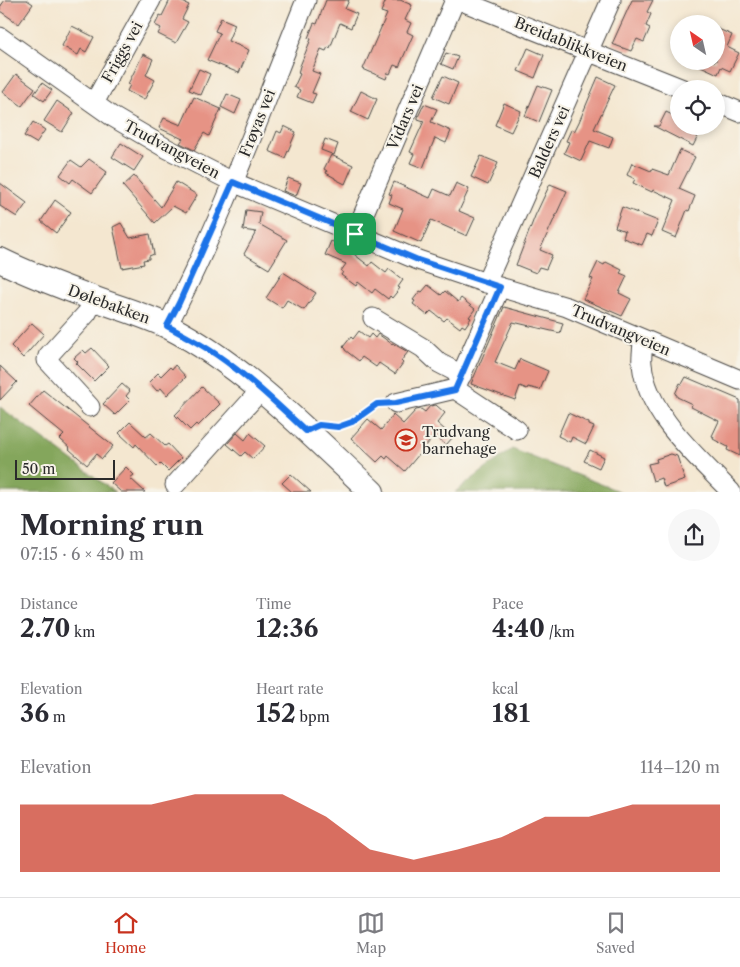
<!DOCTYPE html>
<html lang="en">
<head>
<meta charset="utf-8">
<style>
  :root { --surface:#fff; --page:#f7f7f7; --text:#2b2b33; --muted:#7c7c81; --line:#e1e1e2; --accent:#c8321e }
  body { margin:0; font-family:"Libre Caslon Text",serif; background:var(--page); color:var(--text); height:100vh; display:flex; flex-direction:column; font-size:19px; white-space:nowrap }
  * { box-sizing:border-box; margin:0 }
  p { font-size:16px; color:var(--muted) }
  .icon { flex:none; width:28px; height:28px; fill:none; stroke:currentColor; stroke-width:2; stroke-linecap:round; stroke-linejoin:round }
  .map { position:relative; height:492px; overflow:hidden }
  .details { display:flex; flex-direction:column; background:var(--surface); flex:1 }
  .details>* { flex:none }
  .needle { width:32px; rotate:326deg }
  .buttons { position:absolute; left:670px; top:15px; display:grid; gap:10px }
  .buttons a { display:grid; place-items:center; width:55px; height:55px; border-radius:50%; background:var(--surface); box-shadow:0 2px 8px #0003; font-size:25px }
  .scale { position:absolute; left:15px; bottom:12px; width:100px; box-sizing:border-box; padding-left:5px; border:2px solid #2b2b2b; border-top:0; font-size:14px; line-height:18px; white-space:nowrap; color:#2b2b2b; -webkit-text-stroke:4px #f7f3e8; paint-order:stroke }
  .pin { position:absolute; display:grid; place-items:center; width:42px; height:42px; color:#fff; margin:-21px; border-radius:10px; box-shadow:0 2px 8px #0006 }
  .round { display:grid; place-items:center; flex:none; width:52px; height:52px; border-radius:26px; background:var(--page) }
  .summary { display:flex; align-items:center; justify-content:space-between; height:85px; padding:0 20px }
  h1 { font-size:28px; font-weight:700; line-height:38px }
  .metrics { display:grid; grid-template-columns:repeat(3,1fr); gap:8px; height:85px; padding:5px 20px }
  .metrics div { display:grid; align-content:center }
  .metrics b { font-size:25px; font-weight:700 }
  .metrics small { font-size:14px; font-weight:400 }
  .metrics p { font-size:14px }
  .chart { height:140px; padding:10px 20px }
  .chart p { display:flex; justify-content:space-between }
  .chart svg { width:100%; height:90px; margin-top:5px; fill:var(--accent); opacity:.7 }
  .dock { display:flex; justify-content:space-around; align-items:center; height:70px; border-top:1px solid var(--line); background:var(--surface); font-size:14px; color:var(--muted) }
  .dock a { display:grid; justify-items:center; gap:2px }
  .dock .current { color:var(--accent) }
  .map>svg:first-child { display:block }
</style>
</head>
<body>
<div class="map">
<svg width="740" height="492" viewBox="0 0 740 492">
  <rect width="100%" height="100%" fill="#f7f3e8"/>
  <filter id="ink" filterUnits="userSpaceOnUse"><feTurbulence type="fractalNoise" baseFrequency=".02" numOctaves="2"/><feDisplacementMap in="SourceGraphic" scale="10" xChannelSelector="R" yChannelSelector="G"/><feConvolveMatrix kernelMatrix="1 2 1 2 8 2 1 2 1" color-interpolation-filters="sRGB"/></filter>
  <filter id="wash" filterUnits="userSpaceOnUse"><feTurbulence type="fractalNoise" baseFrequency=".0096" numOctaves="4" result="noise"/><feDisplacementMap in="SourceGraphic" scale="20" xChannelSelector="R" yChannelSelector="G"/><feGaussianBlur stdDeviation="1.12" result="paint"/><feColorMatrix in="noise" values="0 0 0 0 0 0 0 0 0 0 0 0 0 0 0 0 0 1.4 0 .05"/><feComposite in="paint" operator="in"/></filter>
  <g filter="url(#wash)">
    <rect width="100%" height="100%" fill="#f4e7d0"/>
    <!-- forest -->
    <path fill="#84a65b" stroke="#586843" d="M0 407 115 492H0Z
      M512 449 621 492H455Z"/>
    <g id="blocks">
      <!-- building -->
      <path fill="#e69385" d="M5 0H27L33 4 19 24 0 11V7Z
        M170 0H178L189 5 182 19 188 22 176 43 158 34 161 28 155 25 160 15 162 16Z
        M326 0H349L345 9 357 14 351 28 340 23 330 48 328 47 326 51 321 49 312 71 320 74 312 93 316 94 312 103 297 97 300 90 294 87 300 74 298 73 300 66 311 39 308 38 314 23 317 24Z
        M386 0H400L412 5 405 20 411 23 407 32 413 35 399 67 394 65 390 74 388 73 386 79 363 69 387 14 381 12Z
        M632 0H653L647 12 651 14 646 26 650 28 644 42 637 39 631 51 612 44Z
        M221 18 235 24 228 41 249 50 239 73 207 60 220 33 215 31Z
        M72 26 94 37 86 52 81 49 78 55 62 46Z
        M716 28 732 35 727 47 739 53 730 71 721 67 718 74 690 61H716Z
        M528 48 544 55 535 78 518 71Z
        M446 53 458 57 453 69 441 64Z
        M143 54 153 59 146 75 155 80 144 100 127 91 130 85 128 84Z
        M199 69 210 74 201 95 189 90Z
        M16 74 35 88 22 106 3 92Z
        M443 76 458 83 449 104 433 97Z
        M598 77 615 85 594 129 613 137 609 148 590 141 581 161 564 153 569 142 566 141 571 130 574 132 579 122Z
        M42 83 52 90 44 101 34 94Z
        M538 85 552 90 539 122 525 116Z
        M361 91 377 99 368 120 351 112Z
        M227 94 241 100 235 114 221 107Z
        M194 97 221 109 209 136 204 133 194 150 180 143 183 139 159 128 164 118 181 125Z
        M57 101 74 113 62 132 44 121Z
        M504 103 521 111 511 132 495 125Z
        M424 104 437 109 431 122 451 131 446 143 435 138 423 168 410 163 414 154 410 152 424 121 418 119V117Z
        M666 112 679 118V126H703L693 146 654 126H659Z
        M33 122 45 130 36 143 24 136Z
        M284 126 296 132 285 158 269 151 277 131 281 133Z
        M325 139 338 144 334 155 321 150Z
        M121 143 143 157 134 171 112 157Z
        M680 150 695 157 679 189 695 196 689 211 687 210 676 238 662 232 675 200 653 190 652 192 633 183 635 179 627 175 632 163 651 171 652 169 669 175Z
        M331 155 353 165 345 184 335 179V178L326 173 327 171 324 169Z
        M481 156 498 163 488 185 471 177Z
        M89 159 107 172 92 193 73 179 70 183 60 175 71 160 81 167Z
        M134 176 161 207 176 182 197 195 186 213 173 206 155 223 123 186Z
        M288 178 301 183 296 196 283 191Z
        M394 182 430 198 434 189 450 196 456 183 469 189 459 211 475 218 467 236 431 220 421 243 394 231 403 209 389 203 392 195 389 194Z
        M0 183 27 203 17 217 0 206Z
        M550 184 567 191 540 250 552 255 546 269 539 267 536 273 516 265 535 216Z
        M55 200 71 212 56 233 41 221Z
        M622 207 658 221 652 236 647 234 642 245 623 238 625 231 615 227Z
        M246 210 261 212 259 224 287 240 269 269 244 254 256 232 243 230Z
        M121 223 130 238 150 234 154 254 149 256V259L143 260 144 264 122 268 113 227Z
        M331 241 350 250V251L369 266 372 262 386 273 389 269 403 280 398 287 400 288 392 298 390 296 388 299 375 289 372 293 358 282 356 286 341 275 343 272 341 271 346 264 325 255Z
        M598 262 604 265 606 262 622 270 620 273 627 276 619 293 631 299 622 316 583 299 593 279 590 278Z
        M283 272 316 293 304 310 287 300 282 308 266 298Z
        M428 285 441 295 445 291 458 302 461 298 475 309 469 317 471 318 465 327 462 325 460 328 447 318 444 321 431 311 427 315 413 304 415 301 413 300 420 291 422 292Z
        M504 307 563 323 560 333 513 322 495 362 515 370 520 359 548 371 540 390 528 387 527 389 520 386 515 400 471 384Z
        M32 323 44 334 23 358 11 346Z
        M359 331 368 338 371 334 375 338 378 334 392 344V343L408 352 401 361 403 363 395 374 379 363 376 367 362 357 359 361 345 350V349L343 347 351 337 353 339Z
        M92 348 109 366 94 381 76 363 78 362 74 358 83 350 86 353Z
        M175 365 186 377 167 395 161 388 157 391 149 382 158 373 161 376 170 367 172 369Z
        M0 366 17 382 0 400Z
        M686 377 740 400V456L727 450 728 447 713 439 714 437 712 436 719 421 691 407 692 404 677 397V395L675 394 680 383 682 384Z
        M122 384 130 391 126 396 130 400 115 415 103 404Z
        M202 387 220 404 198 426 196 424 190 430 175 415Z
        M43 390 113 446 102 459 96 454 87 465 69 449 70 448 60 439 64 435 29 406Z
        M436 405 445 413 437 423 453 437 446 445 435 435 405 471 388 456 386 459 383 456 377 462 351 438 368 419 381 430 393 415 403 424 416 410 421 409 425 412 430 406Z
        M568 413 589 423V425L594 427 586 444 572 437 570 442 558 436Z
        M130 422 146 437 151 433 165 446 168 444 181 458 168 471 160 463 157 466 136 444 134 447 119 433Z
        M237 433 245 440 250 433 265 446 253 459 245 452 241 456 227 444Z
        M590 450 604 457 599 468 584 461Z
        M671 454 677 456 685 480 664 487 661 478 653 481 648 464 657 462 656 459Z
        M126 467 134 475 130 478 145 492H121L111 483Z
        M291 474 311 492H292L282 483Z"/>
    </g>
  </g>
  <g filter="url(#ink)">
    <use href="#blocks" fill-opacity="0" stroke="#494744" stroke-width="1"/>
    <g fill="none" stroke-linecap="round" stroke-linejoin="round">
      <!-- minor casing -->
      <g stroke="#494744" stroke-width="21">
        <path id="minor" d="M459 0 683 89
          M0 37 113 117 164 147 233 182 418 260 486 283 567 307 740 380
          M716 102 740 112
          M94 103 151 0
          M355 234 455 0
          M486 283 611 0
          M373 318 423 348 439 363 462 375
          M167 326C222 221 262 109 306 0
          M643 340C643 348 641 356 642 364 647 415 698 457 731 492
          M455 389 500 287
          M396 403 455 389 517 430
          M90 407 47 360 48 356 87 313 94 299
          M175 485 261 390"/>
      </g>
      <!-- major casing -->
      <g stroke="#494744" stroke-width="26">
        <path id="major" d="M0 260C32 276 65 288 98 300 122 309 147 316 169 327 245 366 310 434 372 492"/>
      </g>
      <!-- path -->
      <path stroke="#494744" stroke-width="2.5" stroke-dasharray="4 4" stroke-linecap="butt" d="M329 426C358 429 363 406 382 404"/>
      <!-- minor -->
      <use href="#minor" stroke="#fff" stroke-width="19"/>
      <!-- major -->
      <use href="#major" stroke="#fff" stroke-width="24"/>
    </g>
  </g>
  <g fill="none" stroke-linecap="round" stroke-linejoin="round" filter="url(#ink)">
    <!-- route casing -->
    <g stroke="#fff" stroke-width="10">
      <path id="route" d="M233 182 418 260 500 287 455 390 396 403 377 404 352 422 338 427 319 425 306 431C278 405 249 377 217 355 201 344 184 335 167 326L179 303Z"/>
    </g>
    <!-- route -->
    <use href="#route" stroke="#1a73e8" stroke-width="6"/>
  </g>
  <!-- icons -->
  <defs>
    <g id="school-ring" transform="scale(1.125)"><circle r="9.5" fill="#f7f3e8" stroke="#c8321e" stroke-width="1.5"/><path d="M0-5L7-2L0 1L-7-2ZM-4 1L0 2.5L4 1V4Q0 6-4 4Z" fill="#c8321e"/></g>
  </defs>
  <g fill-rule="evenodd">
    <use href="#school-ring" x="406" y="440"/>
  </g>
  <g text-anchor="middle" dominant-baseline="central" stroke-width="4" stroke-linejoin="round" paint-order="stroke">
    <!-- street labels -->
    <g font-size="15" fill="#2b2b2b" stroke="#f7f3e8">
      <text transform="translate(571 44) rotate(22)">Breidablikkveien</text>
      <text transform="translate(122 52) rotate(-61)">Friggs vei</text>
      <text transform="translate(405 117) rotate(-67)">Vidars vei</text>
      <text transform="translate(257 123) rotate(-68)">Frøyas vei</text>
      <text transform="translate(549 142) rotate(-66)">Balders vei</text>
      <text transform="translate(172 149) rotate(28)">Trudvangveien</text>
      <text transform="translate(109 304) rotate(20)">Dølebakken</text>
      <text transform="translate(621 330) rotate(23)">Trudvangveien</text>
    </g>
    <!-- poi labels -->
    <g font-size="15" fill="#2b2b2b" stroke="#f7f3e8" text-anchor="start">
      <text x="422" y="431">Trudvang<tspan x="422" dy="17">barnehage</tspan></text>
    </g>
  </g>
</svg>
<div class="buttons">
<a><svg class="needle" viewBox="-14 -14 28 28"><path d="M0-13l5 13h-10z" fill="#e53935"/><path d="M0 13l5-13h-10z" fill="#7c7c81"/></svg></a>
<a><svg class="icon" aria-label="locate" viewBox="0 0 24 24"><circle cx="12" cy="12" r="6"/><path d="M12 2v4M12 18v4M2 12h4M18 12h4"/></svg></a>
</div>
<div class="scale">50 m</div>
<div class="pin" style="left:355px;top:234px;background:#1e9e55"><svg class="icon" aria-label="arrive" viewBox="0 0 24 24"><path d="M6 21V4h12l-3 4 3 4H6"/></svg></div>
</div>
<section class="details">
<div class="summary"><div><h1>Morning run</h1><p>07:15 · 6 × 450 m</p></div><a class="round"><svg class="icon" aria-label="share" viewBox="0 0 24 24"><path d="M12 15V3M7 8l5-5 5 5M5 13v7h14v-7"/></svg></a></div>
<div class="metrics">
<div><p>Distance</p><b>2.70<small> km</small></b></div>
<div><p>Time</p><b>12:36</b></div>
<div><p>Pace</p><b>4:40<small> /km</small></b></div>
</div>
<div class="metrics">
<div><p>Elevation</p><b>36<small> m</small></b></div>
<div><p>Heart rate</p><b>152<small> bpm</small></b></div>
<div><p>kcal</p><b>181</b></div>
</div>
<div class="chart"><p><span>Elevation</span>114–120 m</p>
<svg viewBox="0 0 160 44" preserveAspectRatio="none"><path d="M0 44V11L10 11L20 11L30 11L40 6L50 6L60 6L70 17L80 33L90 38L100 33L110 27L120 17L130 17L140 11L150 11L160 11V44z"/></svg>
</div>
</section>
<nav class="dock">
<a class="current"><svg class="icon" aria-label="home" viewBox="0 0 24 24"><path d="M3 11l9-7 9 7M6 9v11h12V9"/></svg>Home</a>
<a><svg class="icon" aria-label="map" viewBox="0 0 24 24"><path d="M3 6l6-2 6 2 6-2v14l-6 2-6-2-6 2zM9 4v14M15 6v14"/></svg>Map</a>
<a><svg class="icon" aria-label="saved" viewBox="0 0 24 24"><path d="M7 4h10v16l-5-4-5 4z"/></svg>Saved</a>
</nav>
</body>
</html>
